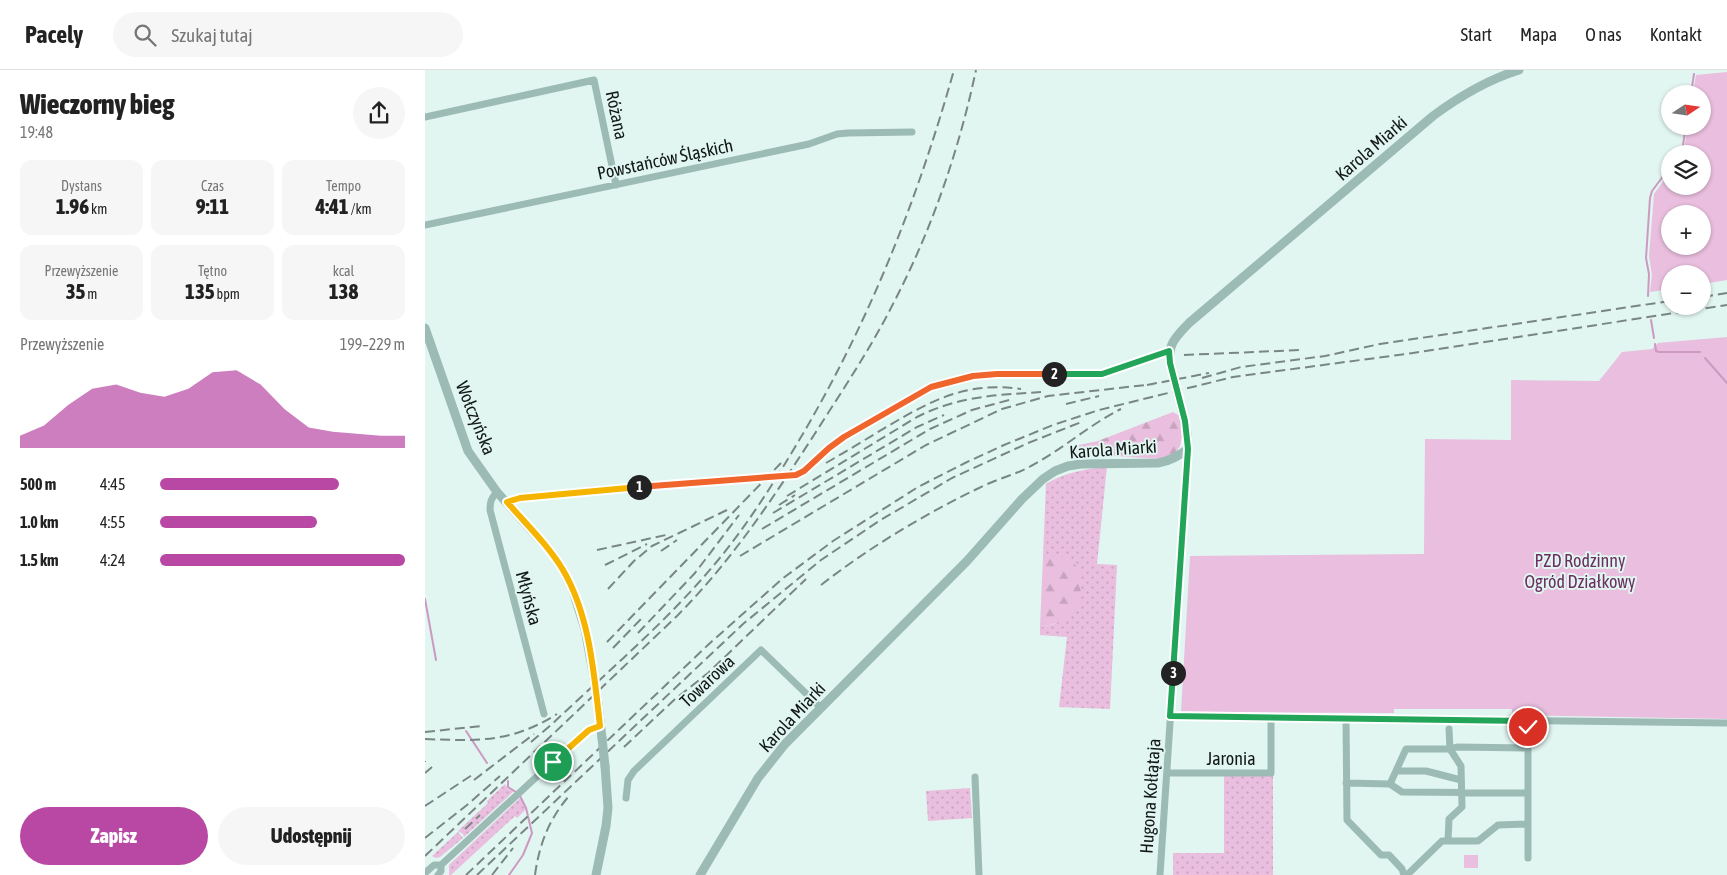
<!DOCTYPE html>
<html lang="pl">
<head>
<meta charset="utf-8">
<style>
  :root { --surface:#fff; --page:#f6f6f6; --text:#222; --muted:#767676; --line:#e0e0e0; --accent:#b948a4 }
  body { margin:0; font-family:"Asap Condensed",sans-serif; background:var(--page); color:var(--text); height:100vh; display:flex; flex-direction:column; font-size:19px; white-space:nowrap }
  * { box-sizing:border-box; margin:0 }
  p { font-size:16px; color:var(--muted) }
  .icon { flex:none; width:28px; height:28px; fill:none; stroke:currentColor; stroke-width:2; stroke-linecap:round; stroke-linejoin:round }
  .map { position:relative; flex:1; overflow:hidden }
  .sheet { display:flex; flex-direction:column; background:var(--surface); width:425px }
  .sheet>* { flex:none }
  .needle { width:32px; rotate:77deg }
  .buttons { position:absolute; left:1236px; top:15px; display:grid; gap:10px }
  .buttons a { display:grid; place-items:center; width:50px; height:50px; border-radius:50%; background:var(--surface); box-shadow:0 1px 4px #0004; font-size:25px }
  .pin { position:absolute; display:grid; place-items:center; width:42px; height:42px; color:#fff; margin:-21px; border:2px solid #fff; border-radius:50%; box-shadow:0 1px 5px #0007 }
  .km { position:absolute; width:25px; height:25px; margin:-12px; border-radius:50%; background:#222; color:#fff; font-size:14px; line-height:25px; text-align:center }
  .round { display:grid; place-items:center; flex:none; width:52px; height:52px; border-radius:26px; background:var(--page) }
  .overview { display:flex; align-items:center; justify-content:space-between; height:85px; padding:0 20px }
  h1 { font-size:28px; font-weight:800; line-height:38px }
  .figures { display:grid; grid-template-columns:repeat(3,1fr); gap:8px; height:85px; padding:5px 20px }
  .figures div { display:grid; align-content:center; border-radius:12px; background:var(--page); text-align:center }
  .figures b { font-size:21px; font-weight:800 }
  .figures small { font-size:14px; font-weight:400 }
  .figures p { font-size:14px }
  .chart { height:140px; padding:10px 20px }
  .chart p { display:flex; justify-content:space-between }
  .chart svg { width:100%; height:90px; margin-top:5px; fill:var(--accent); opacity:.7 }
  .button { display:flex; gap:10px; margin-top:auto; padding:10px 20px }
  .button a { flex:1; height:58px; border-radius:30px; background:var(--accent); color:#fff; font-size:20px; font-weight:800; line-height:58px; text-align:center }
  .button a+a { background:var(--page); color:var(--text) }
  ul { padding:0 20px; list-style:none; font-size:16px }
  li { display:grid; grid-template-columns:80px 60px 1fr; align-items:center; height:38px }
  li i { height:12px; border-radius:6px; background:var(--accent) }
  header { display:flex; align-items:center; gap:30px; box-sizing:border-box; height:70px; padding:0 25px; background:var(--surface); border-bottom:1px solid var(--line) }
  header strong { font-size:24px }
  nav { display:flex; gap:28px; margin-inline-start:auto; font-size:18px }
  .search { width:350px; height:45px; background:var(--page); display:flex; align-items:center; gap:12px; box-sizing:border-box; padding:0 18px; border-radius:28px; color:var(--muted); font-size:19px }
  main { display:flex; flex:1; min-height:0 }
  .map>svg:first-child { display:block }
</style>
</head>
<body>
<header>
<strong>Pacely</strong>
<div class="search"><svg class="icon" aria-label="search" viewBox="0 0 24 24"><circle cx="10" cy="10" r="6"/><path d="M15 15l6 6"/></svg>Szukaj tutaj</div>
<nav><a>Start</a><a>Mapa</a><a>O nas</a><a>Kontakt</a></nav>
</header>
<main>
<section class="sheet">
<div class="overview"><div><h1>Wieczorny bieg</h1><p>19:48</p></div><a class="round"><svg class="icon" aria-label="share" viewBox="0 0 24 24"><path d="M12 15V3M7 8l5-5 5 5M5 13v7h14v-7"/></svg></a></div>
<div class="figures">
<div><p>Dystans</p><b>1.96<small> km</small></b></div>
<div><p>Czas</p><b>9:11</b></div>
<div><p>Tempo</p><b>4:41<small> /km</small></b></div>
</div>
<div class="figures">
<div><p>Przewyższenie</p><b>35<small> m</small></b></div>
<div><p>Tętno</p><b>135<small> bpm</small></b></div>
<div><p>kcal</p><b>138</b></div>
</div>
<div class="chart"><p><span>Przewyższenie</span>199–229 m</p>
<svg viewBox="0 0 160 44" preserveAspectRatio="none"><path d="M0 44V38L10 33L20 23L30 15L40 13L50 17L60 19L70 15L80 7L90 6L100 13L110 25L120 34L130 36L140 37L150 38L160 38V44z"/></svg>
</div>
<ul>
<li><b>500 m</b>4:45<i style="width:73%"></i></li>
<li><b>1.0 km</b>4:55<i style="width:64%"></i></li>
<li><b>1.5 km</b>4:24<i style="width:100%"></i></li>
</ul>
<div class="button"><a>Zapisz</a><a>Udostępnij</a></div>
</section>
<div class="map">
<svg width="1302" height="805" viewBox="0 0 1302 805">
  <defs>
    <pattern id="grass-dots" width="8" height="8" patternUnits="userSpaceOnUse" patternTransform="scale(1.25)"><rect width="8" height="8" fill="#e9bede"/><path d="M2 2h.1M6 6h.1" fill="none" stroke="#c7a3be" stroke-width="1.8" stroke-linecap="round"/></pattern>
    <pattern id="forest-firs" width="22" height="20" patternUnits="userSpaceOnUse" patternTransform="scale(1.25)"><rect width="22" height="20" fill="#e9bede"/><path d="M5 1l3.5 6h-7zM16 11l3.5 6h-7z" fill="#c7a3be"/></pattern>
  </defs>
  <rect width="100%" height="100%" fill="#e1f5f1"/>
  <!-- grass -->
  <path fill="url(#grass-dots)" d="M682 396 672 494 692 495 685 639 634 637 642 567 615 565V557L630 554 643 487H618L621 414C640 402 660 400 682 396Z
    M799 706H848V805H748V783H799Z
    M80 714 83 719 89 721 39 767 38 764 33 761 63 733 62 731Z
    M545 718 547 748 503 751 501 721Z
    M95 728 101 739 92 748 90 746 26 805H24V795Z
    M33 762 38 768 15 787 11 788 7 786Z"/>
  <!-- forest -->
  <path fill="url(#forest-firs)" d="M748 342 755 346 757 366 755 376 749 385 735 389 690 386H646L654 375 673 371Z
    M618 487H643L655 500C657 537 655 550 615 557Z"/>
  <!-- green -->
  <path fill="#e9bede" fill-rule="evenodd" d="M1302 2V210L1278 214V204H1245V219L1225 222 1227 205 1224 186 1229 124 1245 102V116H1278V84H1258L1263 56H1278V24H1268L1271 5ZM1245 144H1278V176H1245Z
    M1302 267V649L1087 645V639H969V643L756 642 765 486 999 484 1000 369 1086 370V310L1174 311 1197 282 1227 279 1233 273Z
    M1039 785H1053V798H1039Z"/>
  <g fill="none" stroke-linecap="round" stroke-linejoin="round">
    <!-- stream -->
    <path stroke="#cc9ac0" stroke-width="2" d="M1266 24 1269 4
      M1255 84 1257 81 1261 56
      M1223 226 1224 204 1221 188 1225 128 1227 121 1245 97
      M1226 250 1229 268
      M1230 274 1231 281 1234 282H1275
      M1280 288 1302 313
      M0 529 11 590
      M41 661 62 693
      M83 711V717L91 722
      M84 805 98 785 107 763 101 738 95 726"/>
    <!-- minor -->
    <path stroke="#9bbbb4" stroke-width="7" d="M0 47 169 10 191 115
      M0 155 384 74 412 64 423 63 487 62
      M72 422C66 428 65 432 65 440L119 644
      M82 432 95 428 168 420 371 405 379 401 404 378 419 367 506 317 548 306 572 304H677L744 281
      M745 646 1302 653
      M921 648 922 750 956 785H964L977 799 979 805
      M971 701H1001L1036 710
      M742 703H846V647
      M550 707 554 805
      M921 713 965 714 981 679H1025L1024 659
      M965 714 977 722 1103 723
      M201 728 203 710 209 701 336 580 396 638
      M1023 771H1053L1073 755 1103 754
      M1103 788V651
      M0 803 9 795H16
      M13 805 16 801V795L158 664 167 658 175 656
      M735 805 763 379
      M982 805 1017 771H1023L1024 749 1037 737 1036 696 1025 679 1032 677 1103 678"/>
    <!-- tertiary -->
    <path stroke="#9bbbb4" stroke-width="9" d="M0 258 43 381 72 422 125 481 138 500 147 518 160 559 169 608
      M745 293C742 274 752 266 764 253L1008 46C1035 26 1062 10 1094 0
      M173 634 177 668
      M171 805 181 756 183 738 180 696
      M275 805 333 708 360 674 542 491 597 429 618 409 630 401 643 396 656 394 733 393C745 391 753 386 763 379L762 364 756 337"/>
    <!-- rail -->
    <path stroke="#798684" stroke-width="2" stroke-dasharray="10 5" stroke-linecap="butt" d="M1278 227 1302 223
      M759 285 876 280
      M777 308 816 297 900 286 955 274 1245 231
      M722 315 784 303
      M641 334 674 326
      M401 393C422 381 443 368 463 356 507 330 543 311 596 319
      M362 426 492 347C533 326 572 325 616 322
      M354 435 370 425
      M348 443 492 357 519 345
      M337 459 505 359 547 340 588 329
      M172 480 241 465
      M236 481 252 470
      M315 486 501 375 577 339 623 326 729 314
      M180 495 222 474
      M396 515C445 477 498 445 554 418 571 409 590 405 606 396 638 379 664 355 696 339
      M183 519 209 491 227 476 302 440
      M213 563 270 503 314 445
      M182 572 356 393
      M188 578 216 549
      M0 662 56 656
      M0 669C52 671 86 673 132 644
      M106 672 126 655C183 601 244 550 294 489 326 450 353 406 379 362 446 247 493 128 529 0
      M199 677 249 630 283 603 381 509
      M0 692V691
      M0 703 7 697
      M49 710 109 664
      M0 736 47 705
      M40 759 55 745
      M0 768 42 735 75 706
      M0 786 252 546C308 489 346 431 389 365 417 321 446 278 469 232 507 159 534 80 551 0
      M41 805 284 574 357 509 408 471 493 417 540 393 579 375 628 355 674 340 808 307 988 283 1302 235
      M52 805 318 554 396 490 454 451 527 408 603 373 659 351
      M67 805 88 778
      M110 805C114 775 124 749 144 726"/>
    <!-- tertiary-bridge -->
    <path stroke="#9bbbb4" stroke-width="9" d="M745 293 756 337
      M169 608 173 634
      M177 668 180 696"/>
  </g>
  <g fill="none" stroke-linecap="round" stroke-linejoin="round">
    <!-- split-1 casing -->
    <g stroke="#fff" stroke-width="10">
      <path id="split-1" d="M128 692 164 660 175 656C169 604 165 546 138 500 123 475 101 454 82 432L95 428 214 417"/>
    </g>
    <!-- split-2 casing -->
    <g stroke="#fff" stroke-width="10">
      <path id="split-2" d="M214 417 371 405 379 401 404 378 419 367 506 317 548 306 572 304H629"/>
    </g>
    <!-- split-3 casing -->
    <g stroke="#fff" stroke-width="10">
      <path id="split-3" d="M629 304H677L744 281 745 293 760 351 763 379 748 603"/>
    </g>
    <!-- split-4 casing -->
    <g stroke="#fff" stroke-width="10">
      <path id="split-4" d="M748 603 745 646 1103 651V657"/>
    </g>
    <!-- split-1 -->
    <use href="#split-1" stroke="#f5b400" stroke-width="6"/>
    <!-- split-2 -->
    <use href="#split-2" stroke="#f0652b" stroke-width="6"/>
    <!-- split-3 -->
    <use href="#split-3" stroke="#22a559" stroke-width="6"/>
    <!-- split-4 -->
    <use href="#split-4" stroke="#22a559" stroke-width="6"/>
  </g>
  <g text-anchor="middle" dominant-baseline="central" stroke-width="4" stroke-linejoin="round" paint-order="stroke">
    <!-- street labels -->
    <g font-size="18" fill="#111817" stroke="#e1f5f1">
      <text transform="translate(192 45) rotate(78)">Różana</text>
      <text transform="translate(946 78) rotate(-41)">Karola Miarki</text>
      <text transform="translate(240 89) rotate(-12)">Powstańców Śląskich</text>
      <text transform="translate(51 348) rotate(68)">Wołczyńska</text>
      <text transform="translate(688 379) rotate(-4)">Karola Miarki</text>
      <text transform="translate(104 528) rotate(75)">Młyńska</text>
      <text transform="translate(282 611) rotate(-43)">Towarowa</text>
      <text transform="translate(367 647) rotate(-47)">Karola Miarki</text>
      <text x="806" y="688">Jaronia</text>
      <text transform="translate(725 726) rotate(-86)">Hugona Kołłątaja</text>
    </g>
    <!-- park labels -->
    <g font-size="18" fill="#6c2f60" stroke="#e1f5f1">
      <text x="1155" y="490">PZD Rodzinny<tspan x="1155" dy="21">Ogród Działkowy</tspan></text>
    </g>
  </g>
</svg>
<div class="buttons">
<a><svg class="needle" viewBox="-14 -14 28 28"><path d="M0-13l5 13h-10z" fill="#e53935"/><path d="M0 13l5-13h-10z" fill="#767676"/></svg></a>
<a><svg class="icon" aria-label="layers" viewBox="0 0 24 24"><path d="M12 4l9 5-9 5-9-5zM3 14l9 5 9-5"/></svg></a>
<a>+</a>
<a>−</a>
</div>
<div class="pin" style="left:128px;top:692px;background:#1e9e55"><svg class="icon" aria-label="arrive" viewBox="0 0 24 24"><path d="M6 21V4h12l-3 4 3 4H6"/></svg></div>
<div class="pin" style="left:1103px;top:657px;background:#d93025"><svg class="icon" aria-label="check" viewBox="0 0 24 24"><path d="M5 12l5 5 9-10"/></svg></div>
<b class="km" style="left:214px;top:417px">1</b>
<b class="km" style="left:629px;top:304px">2</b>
<b class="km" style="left:748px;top:603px">3</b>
</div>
</main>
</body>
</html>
